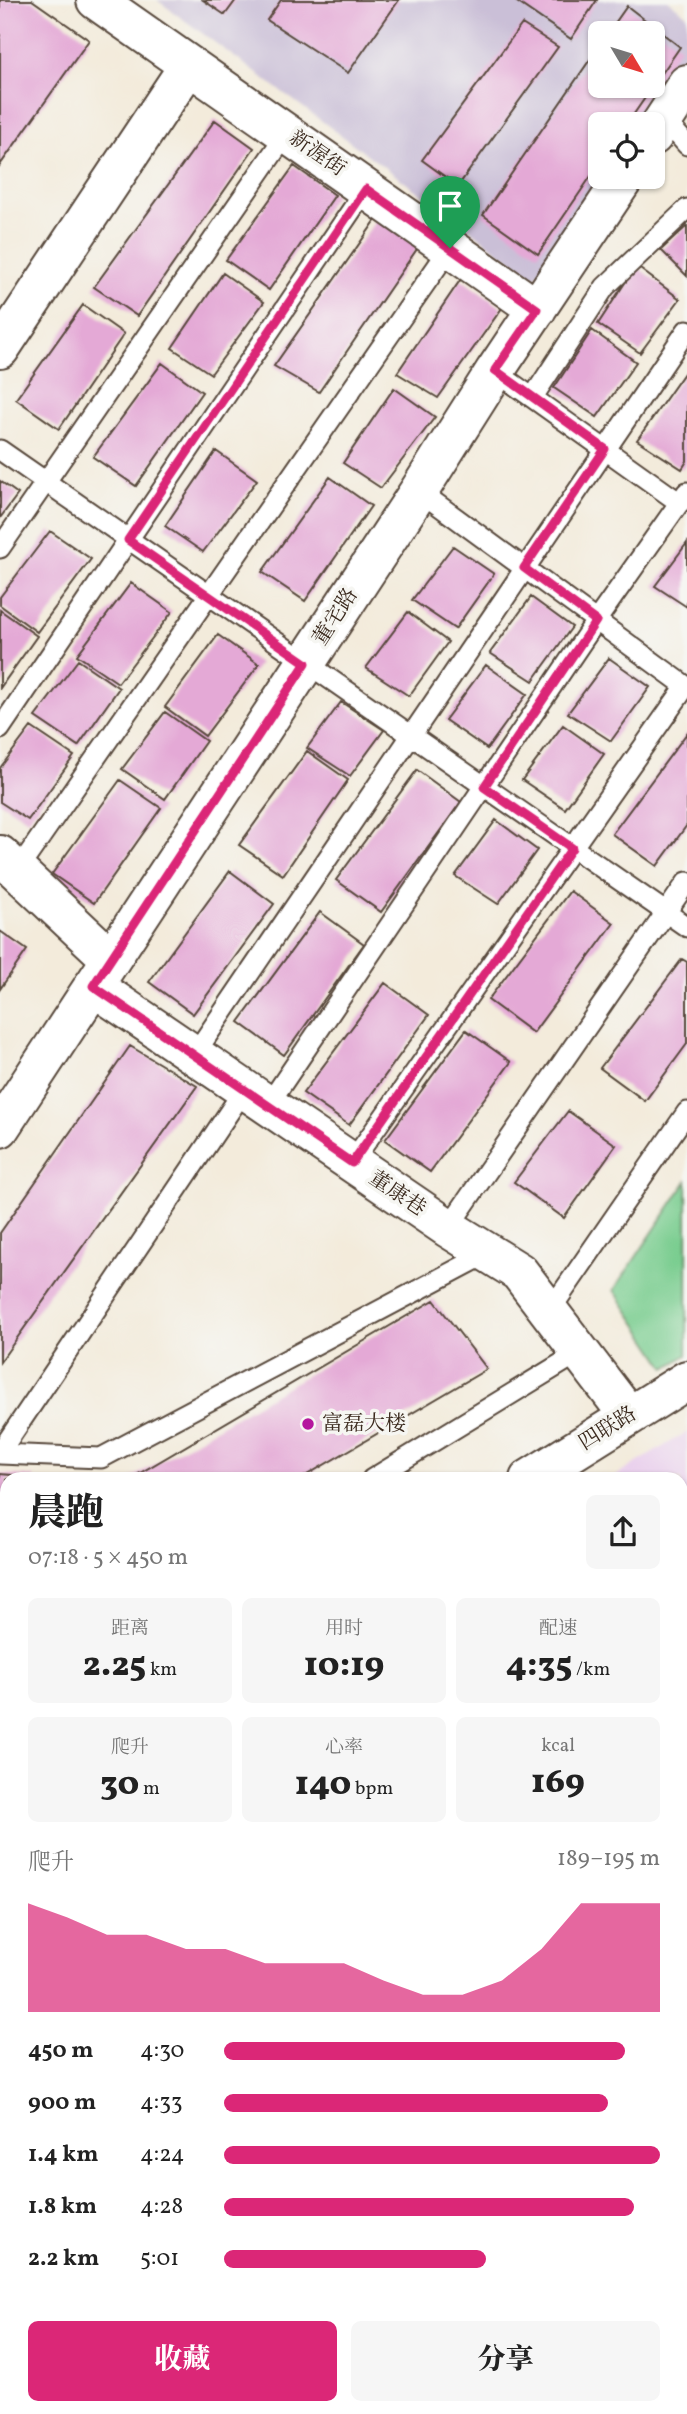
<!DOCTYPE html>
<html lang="zh">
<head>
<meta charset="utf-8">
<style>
  :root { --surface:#fff; --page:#f6f6f6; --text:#222; --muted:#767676; --accent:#db2777 }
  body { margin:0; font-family:Vollkorn,"Noto Serif SC",serif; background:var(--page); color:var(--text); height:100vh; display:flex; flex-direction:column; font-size:26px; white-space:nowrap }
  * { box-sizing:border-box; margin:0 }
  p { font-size:23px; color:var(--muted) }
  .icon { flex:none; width:38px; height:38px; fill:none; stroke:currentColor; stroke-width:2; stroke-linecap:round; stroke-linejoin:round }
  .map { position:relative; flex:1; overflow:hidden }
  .drawer { position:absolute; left:0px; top:1472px; width:688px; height:943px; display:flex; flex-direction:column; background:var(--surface); border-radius:21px 21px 0 0; box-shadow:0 2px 5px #0004 }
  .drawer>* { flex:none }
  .needle { width:46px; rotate:128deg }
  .controls { position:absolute; left:588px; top:21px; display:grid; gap:14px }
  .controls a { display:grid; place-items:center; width:77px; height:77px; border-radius:10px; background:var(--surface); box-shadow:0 2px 5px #0004; font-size:35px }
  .pin { position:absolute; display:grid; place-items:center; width:60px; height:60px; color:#fff; margin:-72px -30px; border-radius:50% 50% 50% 0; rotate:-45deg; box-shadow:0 0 7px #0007 }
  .pin .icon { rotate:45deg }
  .round { display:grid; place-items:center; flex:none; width:74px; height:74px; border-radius:10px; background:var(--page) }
  .head { display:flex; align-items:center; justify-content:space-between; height:119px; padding:0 28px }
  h1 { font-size:38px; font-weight:800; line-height:52px }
  .figures { display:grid; grid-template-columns:repeat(3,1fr); gap:10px; height:119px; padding:7px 28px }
  .figures div { display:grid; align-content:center; border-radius:10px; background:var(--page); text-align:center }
  .figures b { font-size:35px; font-weight:800 }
  .figures small { font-size:19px; font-weight:400 }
  .figures p { font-size:19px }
  .chart { height:196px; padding:14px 28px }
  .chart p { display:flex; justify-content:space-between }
  .chart svg { width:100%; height:126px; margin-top:7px; fill:var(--accent); opacity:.7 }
  .action { display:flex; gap:14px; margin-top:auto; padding:14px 28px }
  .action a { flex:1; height:80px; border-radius:10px; background:var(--accent); color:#fff; font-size:28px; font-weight:800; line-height:80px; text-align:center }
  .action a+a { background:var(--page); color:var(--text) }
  ul { padding:0 28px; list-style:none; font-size:23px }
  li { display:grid; grid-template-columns:112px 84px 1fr; align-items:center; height:52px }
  li i { height:18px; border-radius:9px; background:var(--accent) }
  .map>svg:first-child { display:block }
</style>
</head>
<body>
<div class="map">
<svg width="687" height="2414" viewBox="0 0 687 2414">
  <rect width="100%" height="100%" fill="#f6f6f2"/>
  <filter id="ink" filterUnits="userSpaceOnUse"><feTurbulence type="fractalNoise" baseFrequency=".0143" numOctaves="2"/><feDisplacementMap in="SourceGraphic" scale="14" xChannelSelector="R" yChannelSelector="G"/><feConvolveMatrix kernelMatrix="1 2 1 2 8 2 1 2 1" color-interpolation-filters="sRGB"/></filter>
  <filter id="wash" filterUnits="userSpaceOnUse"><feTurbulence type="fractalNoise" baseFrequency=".00686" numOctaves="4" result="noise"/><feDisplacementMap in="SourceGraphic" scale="28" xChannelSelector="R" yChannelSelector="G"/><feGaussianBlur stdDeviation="1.57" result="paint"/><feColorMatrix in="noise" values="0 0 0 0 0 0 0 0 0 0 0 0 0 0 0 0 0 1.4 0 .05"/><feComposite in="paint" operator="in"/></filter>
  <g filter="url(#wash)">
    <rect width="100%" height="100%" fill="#f3ebdb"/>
    <!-- built -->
    <path fill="#ead1ed" d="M687 1432V2017L681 2014V1479H611Z
      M0 2008 7 2011V2408H571L568 2414H0Z"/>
    <!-- industrial -->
    <path fill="#cabfd7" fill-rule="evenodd" d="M157 0H668L687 15V50L638 124H600V177H603L535 278ZM600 33H653V86H600Z"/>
    <!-- green -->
    <path fill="#7acd90" stroke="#5a7c57" stroke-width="2" d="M687 1181V1355L666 1368 614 1290Z"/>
    <g id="blocks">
      <!-- building -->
      <path fill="#e4a9d6" d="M0 0H32L89 40 0 165Z
        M203 0H236L225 15Z
        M281 0H399L348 73 267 20Z
        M514 0H597L571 39Z
        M627 6 680 47 627 124H600V163L538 254 483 215 600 45V86H653V33H608Z
        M522 24 558 47 458 186 422 160Z
        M215 120 254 148 137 316 94 287Z
        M294 166 335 195 269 290 226 260Z
        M378 217 419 246 319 392 274 366Z
        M687 226V276L661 250Z
        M636 266 680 299 640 353 598 324Z
        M223 273 264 302 211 374 172 348Z
        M461 279 502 308 438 398 397 373Z
        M83 305 124 334 59 429 16 399Z
        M592 330 636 362 597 417 554 388Z
        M162 363 202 392 136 486 93 457Z
        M687 369V461L682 469 637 440Z
        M394 388 435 417 381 488 343 463Z
        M216 451 257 480 203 552 165 526Z
        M330 477 371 506 305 601 262 572Z
        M0 481 18 494 0 518Z
        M50 531 91 559 37 632 0 605V597Z
        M687 543V607L655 586Z
        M453 546 494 574 455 629 412 600Z
        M131 583 172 612 118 683 77 655Z
        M531 597 572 627 533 681 490 653Z
        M0 610 37 636 0 688Z
        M408 612 448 642 409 696 366 668Z
        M218 635 259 664 205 736 165 707Z
        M609 658 650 687 611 741 568 713Z
        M78 660 119 688 78 746 35 717Z
        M486 665 527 694 487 749 445 720Z
        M341 702 384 730 350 776 307 748Z
        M165 712 206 741 165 799 122 769Z
        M563 725 604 754 565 809 522 780Z
        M31 727 74 756 28 820 0 802V768Z
        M687 733V825L657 866 612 834Z
        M307 751 348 780 283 875 239 845Z
        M417 770 461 802 381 912 336 880Z
        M120 780 161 808 94 903 52 874Z
        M496 820 537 850 498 904 455 876Z
        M230 871 274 904 193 1014 149 982Z
        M570 891 614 923 533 1033 488 1000Z
        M320 912 364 944 284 1055 239 1022Z
        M0 931 27 950 0 989Z
        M682 959 687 962V1044L645 1101 600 1068Z
        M385 983 429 1015 349 1125 303 1093Z
        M466 1030 511 1062 430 1172 385 1140Z
        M130 1046 197 1086 0 1362V1233Z
        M568 1111 616 1145 564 1218 514 1182Z
        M434 1300 487 1369 300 1479H130Z
        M0 1474 34 1477V1479H7V1571H0Z
        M687 1671V1897L681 1894V1672L685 1675Z
        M0 2370 7 2374V2408H65L76 2414H0Z
        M430 2408H526L523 2414H427Z"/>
    </g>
  </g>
  <g filter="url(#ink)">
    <use href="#blocks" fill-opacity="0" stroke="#57473a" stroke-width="2"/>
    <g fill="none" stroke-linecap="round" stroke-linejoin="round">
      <!-- lane casing -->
      <g stroke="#57473a" stroke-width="23">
        <path id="lane" d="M664 119 687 145
          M495 371 680 503
          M533 397 605 287 687 209
          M0 450 687 927
          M419 491 687 687
          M0 548 287 133
          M0 729 366 189
          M17 871 450 248
          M194 1055 687 330
          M268 1105 596 621 687 492
          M352 1162 686 686
          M448 1228 687 882
          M549 1312 687 1112
          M0 1452 244 1090
          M0 1454 101 1458 488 1253
          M372 1479 580 1352
          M681 1616 687 1607
          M0 1655 7 1654
          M681 1952 687 1956
          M0 1970 7 1974
          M681 2340 687 2343"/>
      </g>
      <!-- street casing -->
      <g stroke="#57473a" stroke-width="42">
        <path id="street" d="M96 0 537 309
          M653 136 687 84
          M0 349 189 65
          M0 855 111 959
          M93 986 448 1228 519 1272 629 1416
          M0 1128 419 491 495 371 625 177
          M529 1479 687 1380
          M0 1808 7 1804
          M589 2414 592 2408"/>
      </g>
      <!-- secondary casing -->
      <g stroke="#57473a" stroke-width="42">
        <path id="secondary" d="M0 1760 7 1764
          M0 1882 7 1885
          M681 2129 687 2132
          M681 2250 687 2254"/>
      </g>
      <!-- lane -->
      <use href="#lane" stroke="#fff" stroke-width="19"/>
      <!-- street -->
      <use href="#street" stroke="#fff" stroke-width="38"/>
      <!-- secondary -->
      <use href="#secondary" stroke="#fff" stroke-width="38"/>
    </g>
  </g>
  <g fill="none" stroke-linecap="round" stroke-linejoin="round" filter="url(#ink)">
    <!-- route casing -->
    <g stroke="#fff" stroke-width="14">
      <path id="route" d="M366 189 537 309 495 370 605 449 524 568 596 621 484 787 572 848 352 1163 93 986 306 663 128 540Z"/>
    </g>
    <!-- route -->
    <use href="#route" stroke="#db2777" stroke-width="9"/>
  </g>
  <!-- markers -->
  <circle fill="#b5179e" stroke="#f6f6f2" stroke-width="2.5" cx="308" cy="1424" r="7"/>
  <g text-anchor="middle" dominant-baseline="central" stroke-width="7" stroke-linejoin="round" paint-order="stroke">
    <!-- street labels -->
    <g font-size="21" fill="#3b2a1e" stroke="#f6f6f2">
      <text transform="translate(317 154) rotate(35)">新渥街</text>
      <text transform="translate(336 617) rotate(-57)">董宅路</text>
      <text transform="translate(397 1194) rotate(34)">董康巷</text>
      <text transform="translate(608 1429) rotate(-32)">四联路</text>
    </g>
    <!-- poi labels -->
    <g font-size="21" fill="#3b2a1e" stroke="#f6f6f2" text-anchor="start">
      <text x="322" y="1424">富磊大楼</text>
    </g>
  </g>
</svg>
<div class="controls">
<a><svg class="needle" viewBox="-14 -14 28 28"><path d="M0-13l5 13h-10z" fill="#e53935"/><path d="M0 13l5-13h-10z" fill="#767676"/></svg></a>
<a><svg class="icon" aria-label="locate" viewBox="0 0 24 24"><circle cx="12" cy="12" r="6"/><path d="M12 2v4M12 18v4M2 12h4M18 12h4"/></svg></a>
</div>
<div class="pin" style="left:450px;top:248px;background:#1e9e55"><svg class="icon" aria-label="arrive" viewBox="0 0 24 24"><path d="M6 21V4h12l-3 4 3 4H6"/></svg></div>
<section class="drawer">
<div class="head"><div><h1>晨跑</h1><p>07:18 · 5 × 450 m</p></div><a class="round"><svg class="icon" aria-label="share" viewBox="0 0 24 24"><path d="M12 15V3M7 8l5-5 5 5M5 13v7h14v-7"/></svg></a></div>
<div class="figures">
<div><p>距离</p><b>2.25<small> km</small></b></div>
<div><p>用时</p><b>10:19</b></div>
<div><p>配速</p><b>4:35<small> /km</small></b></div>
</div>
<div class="figures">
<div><p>爬升</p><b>30<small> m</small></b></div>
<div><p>心率</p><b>140<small> bpm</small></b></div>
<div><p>kcal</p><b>169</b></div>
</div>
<div class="chart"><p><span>爬升</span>189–195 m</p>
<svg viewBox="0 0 160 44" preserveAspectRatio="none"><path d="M0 44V6L10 11L20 17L30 17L40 22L50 22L60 27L70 27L80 27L90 33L100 38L110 38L120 33L130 22L140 6L150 6L160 6V44z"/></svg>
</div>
<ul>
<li><b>450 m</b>4:30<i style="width:92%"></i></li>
<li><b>900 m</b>4:33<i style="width:88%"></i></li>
<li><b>1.4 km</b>4:24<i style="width:100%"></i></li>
<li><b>1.8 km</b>4:28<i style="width:94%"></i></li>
<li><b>2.2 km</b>5:01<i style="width:60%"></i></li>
</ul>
<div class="action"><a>收藏</a><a>分享</a></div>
</section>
</div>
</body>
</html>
